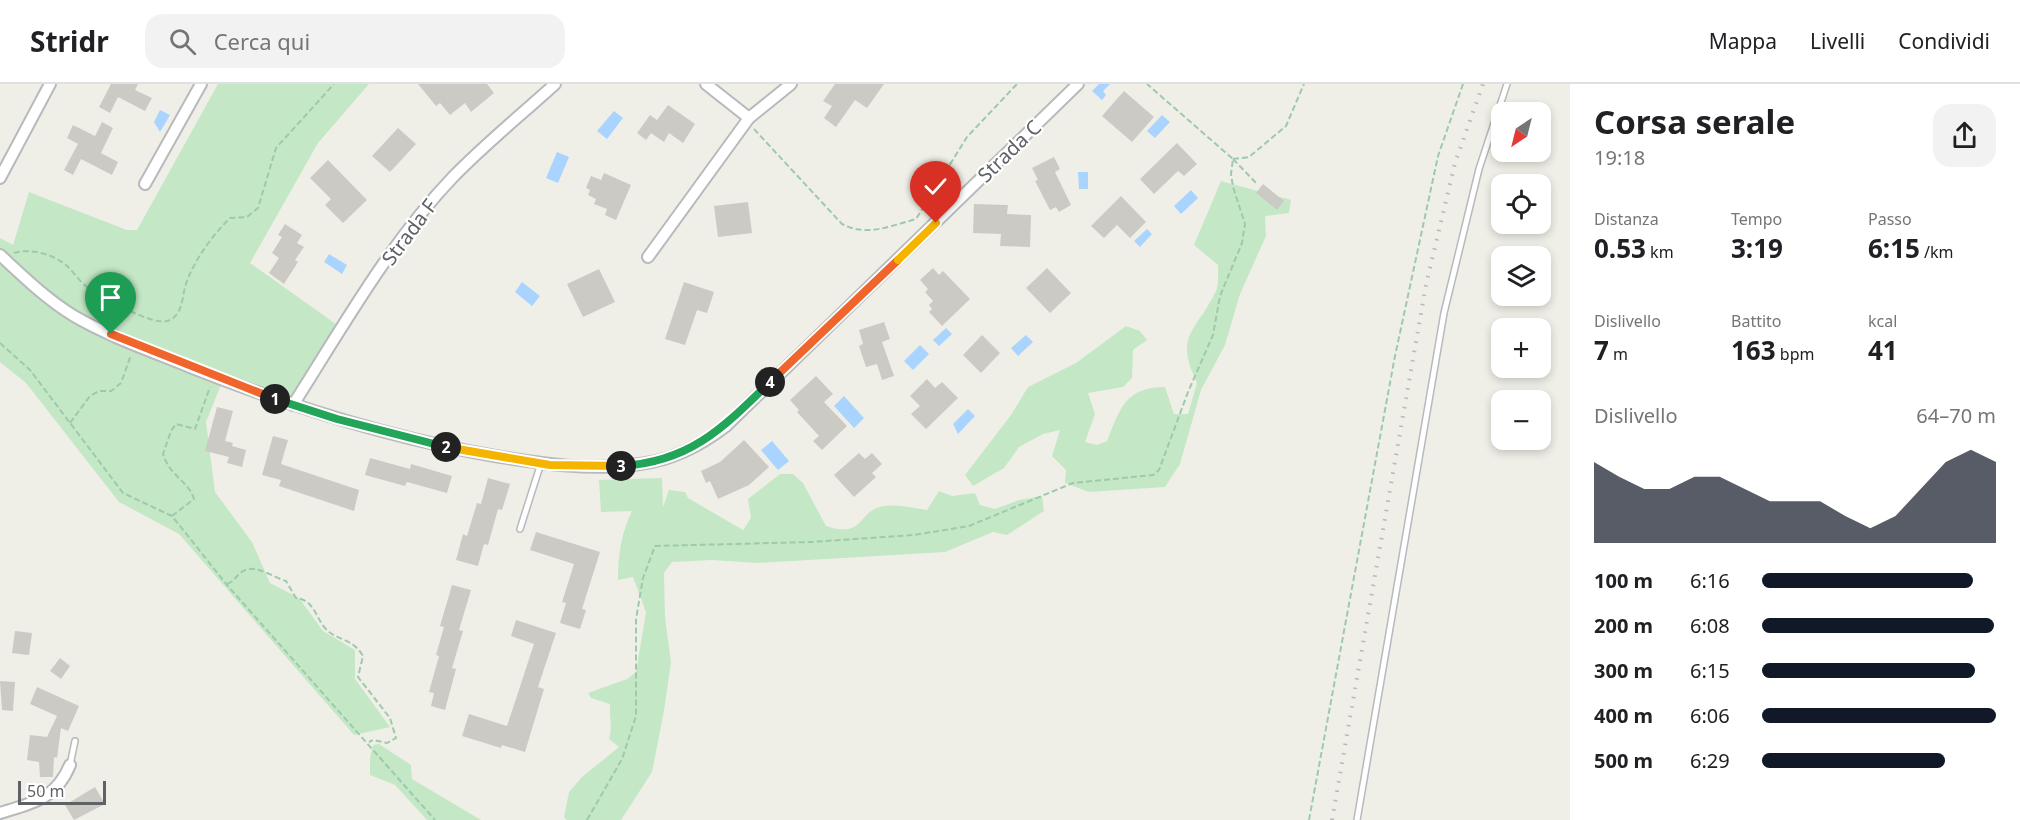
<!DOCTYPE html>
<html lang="it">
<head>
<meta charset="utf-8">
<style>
  :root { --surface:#fff; --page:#f2f2f2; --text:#202124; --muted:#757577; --line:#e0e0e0; --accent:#111827 }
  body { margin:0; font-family:"Noto Sans",sans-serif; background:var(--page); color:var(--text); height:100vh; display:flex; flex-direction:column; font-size:22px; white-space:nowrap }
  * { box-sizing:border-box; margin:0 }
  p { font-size:20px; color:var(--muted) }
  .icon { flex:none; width:33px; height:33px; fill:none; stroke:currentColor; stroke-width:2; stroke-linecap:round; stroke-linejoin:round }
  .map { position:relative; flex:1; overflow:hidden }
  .side { display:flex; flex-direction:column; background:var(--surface); width:450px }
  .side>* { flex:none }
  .needle { width:39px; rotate:215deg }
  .controls { position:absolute; left:1491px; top:18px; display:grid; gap:12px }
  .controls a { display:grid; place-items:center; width:60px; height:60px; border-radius:12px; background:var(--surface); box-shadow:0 3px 9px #0003; font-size:30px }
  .scale { position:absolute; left:18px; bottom:15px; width:88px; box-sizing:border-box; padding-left:6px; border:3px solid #5e6267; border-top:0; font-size:16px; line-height:21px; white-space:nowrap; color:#5e6267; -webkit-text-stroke:4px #fff; paint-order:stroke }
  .pin { position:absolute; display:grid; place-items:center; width:51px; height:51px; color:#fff; margin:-62px -26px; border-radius:50% 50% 50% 0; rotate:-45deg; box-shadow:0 0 6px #0007 }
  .pin .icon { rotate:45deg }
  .km { position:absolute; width:30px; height:30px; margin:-15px; border-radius:50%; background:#222; color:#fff; font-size:16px; line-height:30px; text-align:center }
  .round { display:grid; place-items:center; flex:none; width:63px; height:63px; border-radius:18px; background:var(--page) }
  .headline { display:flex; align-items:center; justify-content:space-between; height:102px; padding:0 24px }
  h1 { font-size:33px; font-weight:700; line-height:45px }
  .stats { display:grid; grid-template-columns:repeat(3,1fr); gap:9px; height:102px; padding:6px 24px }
  .stats div { display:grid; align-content:center }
  .stats b { font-size:26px; font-weight:700 }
  .stats small { font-size:16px; font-weight:400 }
  .stats p { font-size:16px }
  .chart { height:168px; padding:12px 24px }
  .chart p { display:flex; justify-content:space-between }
  .chart svg { width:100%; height:108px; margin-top:6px; fill:var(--accent); opacity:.7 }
  ul { padding:0 24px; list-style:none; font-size:20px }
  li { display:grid; grid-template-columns:96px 72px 1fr; align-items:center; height:45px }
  li i { height:15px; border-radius:8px; background:var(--accent) }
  header { display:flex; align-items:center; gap:36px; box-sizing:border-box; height:84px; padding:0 30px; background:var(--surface); border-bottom:2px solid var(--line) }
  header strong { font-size:28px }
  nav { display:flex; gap:33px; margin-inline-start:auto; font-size:21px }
  .search { width:420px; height:54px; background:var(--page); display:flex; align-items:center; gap:15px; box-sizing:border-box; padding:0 21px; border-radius:18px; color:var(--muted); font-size:22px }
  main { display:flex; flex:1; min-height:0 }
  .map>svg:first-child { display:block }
</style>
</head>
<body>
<header>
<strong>Stridr</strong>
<div class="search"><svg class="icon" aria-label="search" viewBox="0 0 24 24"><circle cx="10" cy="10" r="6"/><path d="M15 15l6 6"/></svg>Cerca qui</div>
<nav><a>Mappa</a><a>Livelli</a><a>Condividi</a></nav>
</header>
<main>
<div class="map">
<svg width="1570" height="736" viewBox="0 0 1570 736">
  <rect width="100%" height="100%" fill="#f0efe7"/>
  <!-- green -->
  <path fill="#c4e8c6" d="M218 0H369L318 59 250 179 340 243 293 321 223 296 206 338 215 408 252 458 270 499 299 514 323 547 355 566V595L390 643 354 651 179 450 119 418 26 299 0 278V154L13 161 29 108 127 146H137Z
    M1221 97 1291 116 1289 129 1265 132 1266 152 1240 210 1225 261 1201 306 1180 380 1165 403 1089 408 1065 399 1066 386 1052 372 1060 346 1043 350 1019 363 1004 384 973 402 965 391 1011 331 1028 303 1076 279 1126 242 1140 247 1147 256 1133 266 1132 294 1123 303 1088 309 1095 330 1085 358 1097 361 1107 357C1120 325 1125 303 1165 303L1174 330H1188L1197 299C1174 251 1195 249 1215 209 1219 202 1218 190 1218 181L1194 161Z
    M780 390H793L803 399 826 442C864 455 858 428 880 423 896 419 912 424 927 426L939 407 952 412 975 409 980 421 995 425 1019 416 1042 412 1044 427 1007 451 993 448 945 468 757 479 712 476 672 478 664 489 665 533 671 578 664 627 652 688 621 736H567L564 733 569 708 582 693 619 663 609 655C613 643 609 633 610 620L591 614 588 609 627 595 636 588 646 528 633 493 618 496C618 471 621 450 632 427L601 428 599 396 662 394 663 423 669 406 685 408 688 414 743 446 751 434 748 415Z
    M379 660 411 681 412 695 481 736H427L395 701 370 691V674L373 661Z"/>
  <!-- water -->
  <path fill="#a8d4ff" d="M1099 0H1110L1103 7 1106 11 1102 16 1092 7Z
    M160 26 170 31 160 48 154 38Z
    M614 27 623 34 607 55 597 47Z
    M1162 31 1170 38 1155 54 1147 47Z
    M557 68 569 73 558 99 546 94Z
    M1078 88H1088V105H1079Z
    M1191 106 1198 114 1181 130 1174 122Z
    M1147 145 1152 150 1140 163 1134 157Z
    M329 170 347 181 342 190 324 178Z
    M522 198 540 212 532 222 515 208Z
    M946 244 952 250 939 262 933 256Z
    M1026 251 1033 258 1018 272 1011 264Z
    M920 261 929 270 913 286 904 277Z
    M844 312 864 334 854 344 834 322Z
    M968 325 975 332 958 350 953 340Z
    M772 357 789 377 778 386 761 366Z"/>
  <!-- building -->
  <path fill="#cccac4" d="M111 0H138L135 6 152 14 145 27 118 13 110 29 99 23Z
    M418 0H487L494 9 471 28 465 19 450 31 440 19 436 22Z
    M835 0H884L867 24 855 16 836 43 824 34 832 22 823 17Z
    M1124 7 1154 33 1132 58 1102 32Z
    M668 21 695 40 683 59 669 49 664 58 651 49 646 56 637 49 650 31 657 36Z
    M102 38 113 44 101 69 118 78 112 91 81 75 73 91 64 86 78 60 67 54 73 41 95 52Z
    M398 44 416 60 390 88 372 72Z
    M1177 59 1197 80 1184 92 1178 87 1154 110 1140 95Z
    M1054 73 1060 85 1055 88 1071 121 1059 128 1056 123 1050 126 1035 97 1038 96 1032 84Z
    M328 76 367 116 343 139 325 121 331 115 310 94Z
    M604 89 631 101 616 136 605 131 607 125 594 120 596 115 588 111 590 106 586 104 591 92 601 96Z
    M1263 100 1284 117 1277 126 1256 109Z
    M1121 112 1146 138 1130 154 1117 141 1104 154 1091 142Z
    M748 118 752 149 718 153 714 122Z
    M974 120 1008 121 1007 130 1031 131 1030 163 1000 162 1001 150 973 149Z
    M285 140 302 151 297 159 304 163 295 176 298 178 284 200 269 189 279 174 272 169 282 153 278 151Z
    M933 184 939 191 943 187 970 215 942 242 929 228 932 225 929 221 933 217 925 208 928 205 920 196Z
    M1047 184 1071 209 1050 229 1026 204Z
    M599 185 615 218 583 233 567 200Z
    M684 198 714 208 707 229 697 226 685 261 665 255Z
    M884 238 890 255 882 258 894 292 882 296 877 280 866 283 859 262 863 260 859 246Z
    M982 251 1000 269 981 289 963 271Z
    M816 292 833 310 824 318 847 342 822 366 813 357 819 352 797 328 799 326 790 316Z
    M927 295 935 304 942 298 958 314 926 345 911 330 920 322 910 312Z
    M217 323 233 327 225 357 233 359 232 362 246 366 242 383 227 379 229 373 205 367Z
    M273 352 288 356 281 380 359 406 354 427 279 402 281 396 262 391Z
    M744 356 769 383 749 401 718 415 710 397 706 399 701 387 720 378Z
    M859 369 865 375 872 369 882 380 872 389 876 393 854 413 834 391Z
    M370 374 410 385 411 380 452 392 447 409 407 398 405 402 365 391Z
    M488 394 510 400 502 426 498 425 488 461 484 460 478 482 456 476 463 450 467 452 477 419 481 420Z
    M536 448 600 468 582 525 586 526 580 545 560 539 566 519 562 518 574 480 530 466Z
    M452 501 471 506 459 546 463 547 452 584 456 585 445 626 431 622 434 609 429 608 439 572 436 571 444 543 440 542Z
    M516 536 556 549 538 603 544 605 525 668 502 661 501 664 462 652 469 630 507 642 534 560 511 552Z
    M15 547 32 549 29 571 12 569Z
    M60 574 70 582 61 595 50 587Z
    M0 597 15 598 13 627 2 626Z
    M37 603 79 622 68 647 61 644 57 674 54 673 53 693H40L39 678 27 676 30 651 47 653 57 632 30 620Z
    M95 703 105 720 74 736 65 721Z"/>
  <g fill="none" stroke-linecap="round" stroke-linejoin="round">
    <!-- lane casing -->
    <g stroke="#b7b9bd" stroke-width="8">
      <path id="lane" d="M520 445 541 379
        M70 681 75 657
        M1357 736 1444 229 1479 85 1507 0"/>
    </g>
    <!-- street casing -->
    <g stroke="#b7b9bd" stroke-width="14">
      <path id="street" d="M706 0 749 34
        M0 94 50 0
        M145 100 201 0
        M0 171C24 193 46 215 74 232 110 253 151 267 190 283 289 322 390 354 495 372 543 380 591 387 640 380 673 376 700 362 726 342L1078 0
        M648 173 749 34 791 0
        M293 321C342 244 389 160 453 93 485 60 521 31 555 0
        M0 729C33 719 56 715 70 681"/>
    </g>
    <!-- path -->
    <path stroke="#9dc9ac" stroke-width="2" stroke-dasharray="6 3" stroke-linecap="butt" d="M754 45 842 140C866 153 891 142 916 135L967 53 1017 0
      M1233 75 1249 73 1286 42 1304 0
      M1233 75 1258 101
      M14 169C30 164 53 170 66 181 74 188 79 198 89 204 103 213 152 242 167 237 182 233 182 215 185 203 193 177 212 152 230 134L247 133 258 124 276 64 334 0
      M0 259 30 286 123 409 172 432 227 501 435 736
      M70 339 90 312 99 307H111L121 299 131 271
      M172 432 194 415C188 396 170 393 163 370L171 347 176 340 195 345 210 303
      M227 500C235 497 238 489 245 486 257 481 275 494 286 497L296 514C314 516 315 532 325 544 336 557 352 553 363 572L358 593 390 634 396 654 387 659 373 656 369 658
      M587 736 622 675 636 632V535L643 494 655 462 811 458 914 451 969 442 1073 399 1153 391 1159 386 1188 308 1213 251 1220 212 1242 159 1245 140 1233 103 1231 90 1233 75 1147 0
      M1309 736 1395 272 1438 72 1463 0"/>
    <!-- lane -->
    <use href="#lane" stroke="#fff" stroke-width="5"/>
    <!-- street -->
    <use href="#street" stroke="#fff" stroke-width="10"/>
    <!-- rail -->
    <path stroke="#b7b8b8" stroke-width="4" stroke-dasharray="1.5 8" stroke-linecap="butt" d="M1332 736 1426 201 1455 79 1483 0"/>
  </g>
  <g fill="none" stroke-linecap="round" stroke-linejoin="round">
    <!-- split-1 casing -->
    <g stroke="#fff" stroke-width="12">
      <path id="split-1" d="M111 250 275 315"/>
    </g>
    <!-- split-2 casing -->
    <g stroke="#fff" stroke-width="12">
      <path id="split-2" d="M275 315 337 335 446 363"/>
    </g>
    <!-- split-3 casing -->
    <g stroke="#fff" stroke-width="12">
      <path id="split-3" d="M446 363 550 381 621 382"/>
    </g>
    <!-- split-4 casing -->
    <g stroke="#fff" stroke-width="12">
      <path id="split-4" d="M621 382C690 378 723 344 770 298"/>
    </g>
    <!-- split-5 casing -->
    <g stroke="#fff" stroke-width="12">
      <path id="split-5" d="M770 298 898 176"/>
    </g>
    <!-- split-6 casing -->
    <g stroke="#fff" stroke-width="12">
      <path id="split-6" d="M898 176 936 139"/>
    </g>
    <!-- split-1 -->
    <use href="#split-1" stroke="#f0652b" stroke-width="8"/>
    <!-- split-2 -->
    <use href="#split-2" stroke="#22a559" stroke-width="8"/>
    <!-- split-3 -->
    <use href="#split-3" stroke="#f5b400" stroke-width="8"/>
    <!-- split-4 -->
    <use href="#split-4" stroke="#22a559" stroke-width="8"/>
    <!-- split-5 -->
    <use href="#split-5" stroke="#f0652b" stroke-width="8"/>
    <!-- split-6 -->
    <use href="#split-6" stroke="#f5b400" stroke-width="8"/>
  </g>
  <g text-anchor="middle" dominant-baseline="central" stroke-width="4.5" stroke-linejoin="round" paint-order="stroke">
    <!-- street labels -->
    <g font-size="20" fill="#5e6267" stroke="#fff">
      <text transform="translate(1009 67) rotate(-44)">Strada C</text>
      <text transform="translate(409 148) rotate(-53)">Strada F</text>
    </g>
  </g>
</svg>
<div class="controls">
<a><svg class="needle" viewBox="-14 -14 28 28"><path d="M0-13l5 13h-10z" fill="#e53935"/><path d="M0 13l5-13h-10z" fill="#757577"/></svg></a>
<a><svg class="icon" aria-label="locate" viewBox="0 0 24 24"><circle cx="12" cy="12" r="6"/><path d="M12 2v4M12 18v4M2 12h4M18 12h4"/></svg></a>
<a><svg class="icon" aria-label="layers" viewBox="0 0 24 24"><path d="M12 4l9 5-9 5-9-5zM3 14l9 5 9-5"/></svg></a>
<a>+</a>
<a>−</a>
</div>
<div class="scale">50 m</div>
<div class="pin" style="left:111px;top:250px;background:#1e9e55"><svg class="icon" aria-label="arrive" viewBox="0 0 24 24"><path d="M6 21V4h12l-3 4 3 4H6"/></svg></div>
<div class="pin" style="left:936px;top:139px;background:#d93025"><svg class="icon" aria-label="check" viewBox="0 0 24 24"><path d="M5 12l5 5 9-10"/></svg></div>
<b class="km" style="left:275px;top:315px">1</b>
<b class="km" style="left:446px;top:363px">2</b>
<b class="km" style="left:621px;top:382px">3</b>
<b class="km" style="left:770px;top:298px">4</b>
</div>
<section class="side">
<div class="headline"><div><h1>Corsa serale</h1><p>19:18</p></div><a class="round"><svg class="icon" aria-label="share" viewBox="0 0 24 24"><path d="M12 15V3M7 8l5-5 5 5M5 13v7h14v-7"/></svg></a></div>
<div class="stats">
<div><p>Distanza</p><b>0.53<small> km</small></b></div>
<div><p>Tempo</p><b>3:19</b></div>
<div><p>Passo</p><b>6:15<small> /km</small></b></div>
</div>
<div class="stats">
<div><p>Dislivello</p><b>7<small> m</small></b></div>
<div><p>Battito</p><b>163<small> bpm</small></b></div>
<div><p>kcal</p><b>41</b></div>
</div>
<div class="chart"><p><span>Dislivello</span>64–70 m</p>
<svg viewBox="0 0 160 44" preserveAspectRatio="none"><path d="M0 44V11L10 17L20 22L30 22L40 17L50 17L60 22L70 27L80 27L90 27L100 33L110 38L120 33L130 22L140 11L150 6L160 11V44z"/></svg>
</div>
<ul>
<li><b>100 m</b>6:16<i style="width:90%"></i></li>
<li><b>200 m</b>6:08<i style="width:99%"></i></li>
<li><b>300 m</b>6:15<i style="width:91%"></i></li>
<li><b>400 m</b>6:06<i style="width:100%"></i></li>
<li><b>500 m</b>6:29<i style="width:78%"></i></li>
</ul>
</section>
</main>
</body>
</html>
